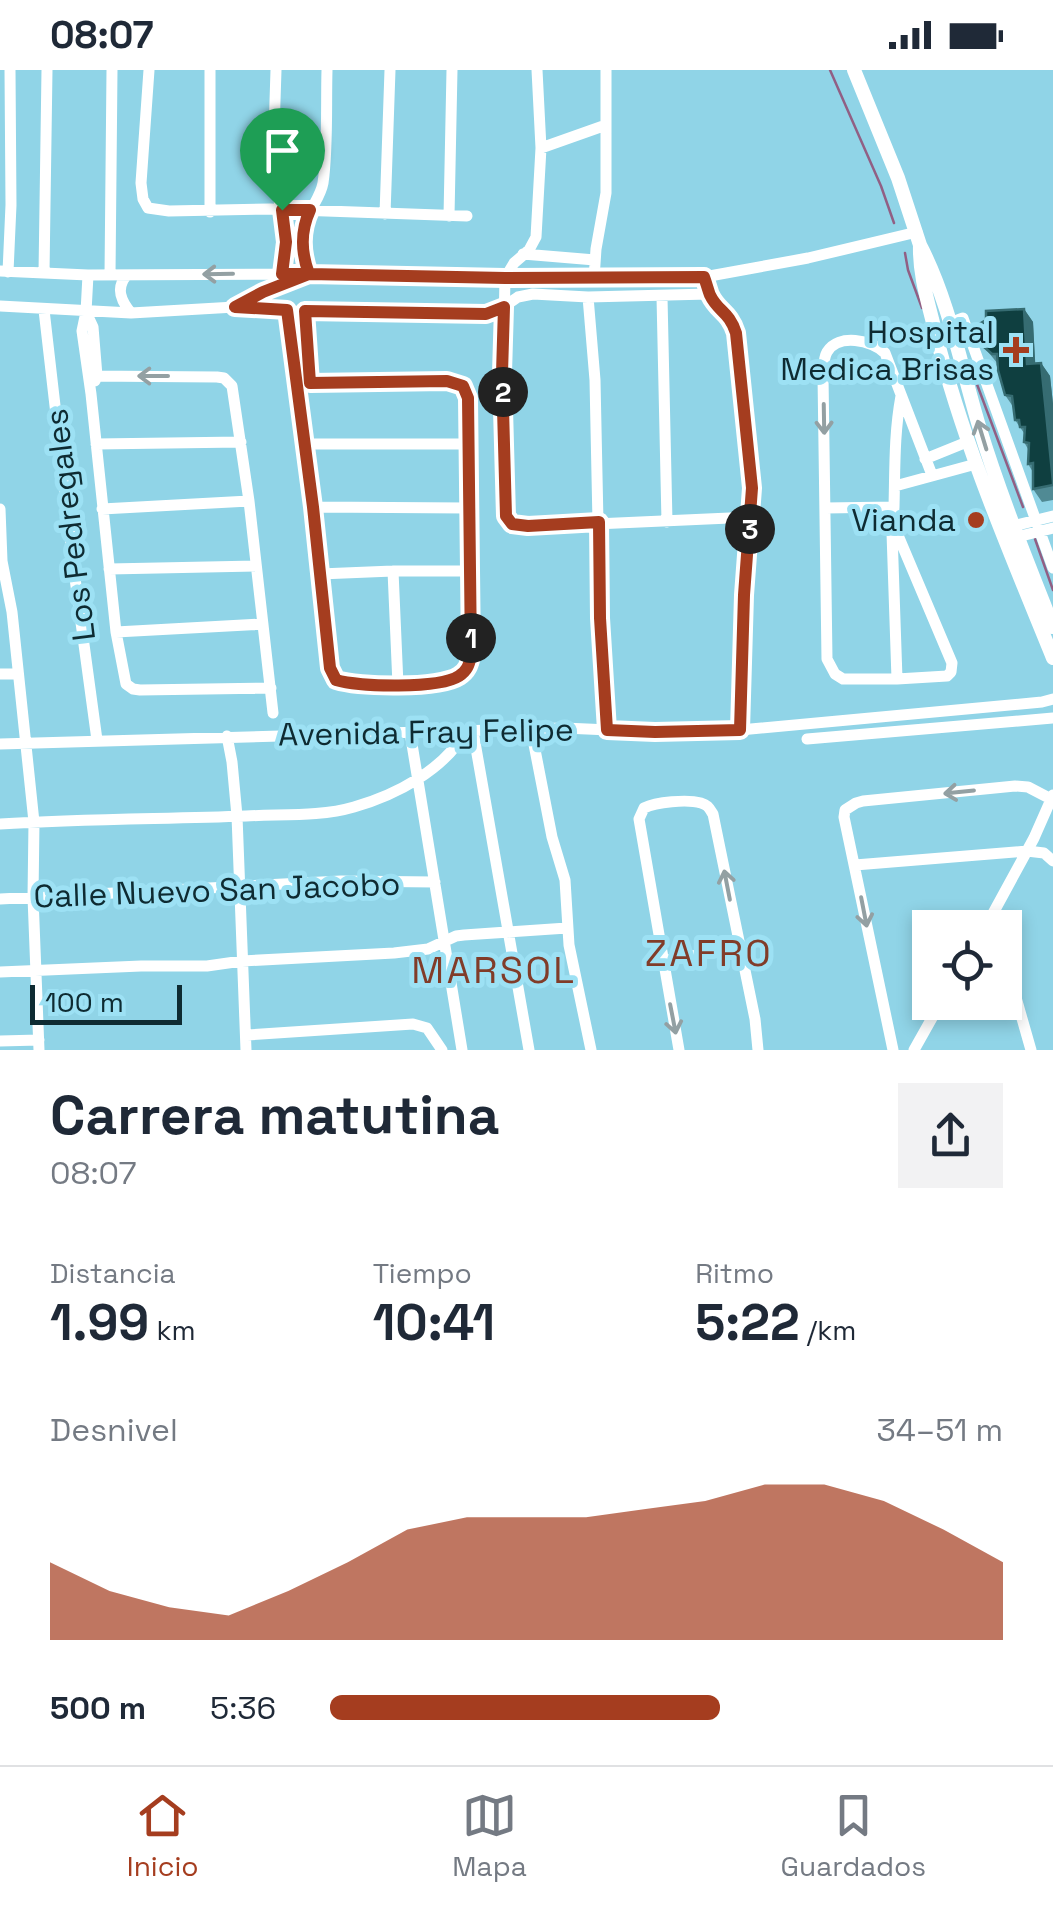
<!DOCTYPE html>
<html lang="es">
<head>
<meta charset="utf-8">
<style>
  :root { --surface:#fff; --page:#f2f2f3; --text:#1f2937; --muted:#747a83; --line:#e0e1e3; --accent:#a53d1f }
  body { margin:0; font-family:"Space Grotesk",sans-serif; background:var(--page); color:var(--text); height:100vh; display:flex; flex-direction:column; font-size:38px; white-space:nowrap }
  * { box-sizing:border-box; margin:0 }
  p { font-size:32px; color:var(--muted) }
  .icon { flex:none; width:55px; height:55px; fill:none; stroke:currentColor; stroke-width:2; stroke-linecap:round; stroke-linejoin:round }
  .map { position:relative; height:980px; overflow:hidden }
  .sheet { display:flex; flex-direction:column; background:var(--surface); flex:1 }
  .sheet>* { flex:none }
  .tools { position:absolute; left:912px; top:840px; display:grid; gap:20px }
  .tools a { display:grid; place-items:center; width:110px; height:110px; border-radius:0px; background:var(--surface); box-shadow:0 5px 15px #0003; font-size:50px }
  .scale { position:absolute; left:30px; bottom:25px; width:152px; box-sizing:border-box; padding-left:10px; border:5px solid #0e2b32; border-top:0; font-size:28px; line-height:35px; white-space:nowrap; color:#0e2b32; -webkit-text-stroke:8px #9de1f4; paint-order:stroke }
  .pin { position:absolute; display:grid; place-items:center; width:85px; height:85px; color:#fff; margin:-102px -42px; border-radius:50% 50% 50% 0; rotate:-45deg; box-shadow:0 0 10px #0007 }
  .pin .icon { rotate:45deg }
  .km { position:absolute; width:50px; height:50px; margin:-25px; border-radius:50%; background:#222; color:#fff; font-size:28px; line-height:50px; text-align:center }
  .round { display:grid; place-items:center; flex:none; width:105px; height:105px; border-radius:0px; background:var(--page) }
  .headline { display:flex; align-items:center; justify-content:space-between; height:170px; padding:0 50px }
  h1 { font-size:55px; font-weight:700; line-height:75px }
  .figures { display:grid; grid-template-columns:repeat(3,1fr); gap:15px; height:170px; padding:10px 50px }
  .figures div { display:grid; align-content:center }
  .figures b { font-size:50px; font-weight:700 }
  .figures small { font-size:28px; font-weight:400 }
  .figures p { font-size:28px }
  .chart { height:280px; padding:20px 50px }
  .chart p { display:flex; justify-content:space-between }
  .chart svg { width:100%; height:180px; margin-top:10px; fill:var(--accent); opacity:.7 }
  ul { padding:0 50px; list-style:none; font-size:32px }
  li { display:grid; grid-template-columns:160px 120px 1fr; align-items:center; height:75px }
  li i { height:25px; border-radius:12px; background:var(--accent) }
  .status { display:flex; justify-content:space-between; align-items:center; height:70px; padding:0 50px; background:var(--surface); direction:ltr }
  .status svg { height:28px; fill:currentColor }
  .dock { display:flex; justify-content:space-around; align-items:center; height:140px; border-top:2px solid var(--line); background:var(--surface); font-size:28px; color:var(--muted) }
  .dock a { display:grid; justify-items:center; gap:5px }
  .dock .selected { color:var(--accent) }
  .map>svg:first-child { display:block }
</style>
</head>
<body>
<div class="status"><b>08:07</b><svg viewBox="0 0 49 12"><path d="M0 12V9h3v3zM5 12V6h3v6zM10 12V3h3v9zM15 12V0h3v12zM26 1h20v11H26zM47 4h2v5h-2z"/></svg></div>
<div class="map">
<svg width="1053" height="980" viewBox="0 0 1053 980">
  <rect width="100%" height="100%" fill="#90d4e7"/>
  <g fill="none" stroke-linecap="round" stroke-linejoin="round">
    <!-- stream -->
    <path stroke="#915f84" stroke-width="2.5" d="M830 0 881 116 894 153
      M905 183 908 200 922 238
      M969 293 1023 437
      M1035 469 1053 520"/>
    <!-- minor -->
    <path stroke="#fff" stroke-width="11" d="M149 0 141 113 143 129 148 138 169 141 270 139 467 146
      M276 0 273 93 286 172 282 205
      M537 0 541 78 536 167 529 180 514 193 505 208 503 303 505 447 512 454 528 457 752 447
      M541 78 606 55
      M210 142V0
      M385 144 390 0
      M449 146 452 0
      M523 184 595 190
      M0 201 88 205 309 204 505 208 704 207 808 188 917 162
      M8 202 11 135 10 0
      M44 203 47 0
      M309 204C301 184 299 161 310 142 315 132 321 124 323 113 328 79 326 35 327 0
      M88 205 86 242 82 261 91 324 116 562 126 614 133 619 140 620 271 618
      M110 205 112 0
      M127 205C115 218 121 231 131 243
      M704 207 709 224 731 249 736 263 753 418 744 525 740 660
      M594 209 596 179 606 123V0
      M588 227 595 310 600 548 607 660
      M662 227 667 452
      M0 236 131 243 235 237 263 222 300 207
      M235 237 287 241 486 244 496 242 518 227 533 224 588 227 709 224
      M44 240 74 501 97 670
      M287 241 332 602 336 610C359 617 440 619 459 606 467 601 469 595 471 585L466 321 457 313 447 311 295 314
      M305 241 310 313
      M86 242 93 257 97 306 95 311
      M950 253 963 248 1053 498
      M89 306 217 307 224 308 232 316 249 431 273 643
      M96 374 241 372
      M304 374H468
      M925 389 967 372
      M895 416 976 394
      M313 437 467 438
      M825 438 894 437C895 399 894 364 901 326
      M0 439 2 491 12 542 34 752 33 827 39 980
      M102 439 249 431
      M1013 456 1053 446
      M892 463H897L952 593 951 602 947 606 897 609 892 463 894 437
      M1017 467 1053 458
      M109 499 256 496
      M393 501 398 615
      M320 504 393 501H470
      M116 562 263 554
      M0 604H17
      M897 609H843L835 604 827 589 823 306C824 298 823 289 827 282 838 263 872 270 885 283L932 405
      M531 659 552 767 565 810 569 875 591 980
      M473 661 529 980
      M410 662 462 980
      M227 666 232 692 237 746 246 980
      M807 669 1053 648
      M0 674 564 658 655 662 740 660 1042 632 1053 629
      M0 754C82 749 164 749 246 746 281 744 320 747 354 737 396 725 444 700 466 661
      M855 795 1027 781 1044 783 1053 791
      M0 829 341 811 435 812
      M937 858C948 840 971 849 989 851L991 854
      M985 858 1034 768 1053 725
      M1005 889 1031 980
      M662 891 739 878
      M0 902 141 896H207L242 891 394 883 428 879 456 866 464 865 567 858
      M247 965 413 954 427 958 442 980
      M0 971 39 970
      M679 980 639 749 644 738C656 732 687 729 701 733 708 735 709 738 713 744L755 949 758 980
      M893 980 844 747 845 740 856 733 863 731 1015 716 1028 717 1053 730
      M914 980 941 932"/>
    <!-- major -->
    <path stroke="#fff" stroke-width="14" d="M854 0 898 108 920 175C949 231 961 296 979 356 1000 425 1027 491 1053 557
      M920 175C919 206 929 235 936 265 964 376 1010 482 1053 588"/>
  </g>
  <!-- wall -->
  <path fill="#508a94" d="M1024 239 1033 252 1035 293H1041L1050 306 1053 334V430L1042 432 1033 419V402L1028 394V379L1024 372V363L1015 350 1014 338 1005 325 998 294 984 277 985 270 982 265Z"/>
  <!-- shaded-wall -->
  <path fill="#366c72" d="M1024 239 1033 252 1036 307 1027 294Z
    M1041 293 1050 306 1053 334V412Z"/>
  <!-- building -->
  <path fill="#0f3f40" stroke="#366c72" stroke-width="2.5" d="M1024 239 1027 294 1041 293 1053 412V415L1033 419V393L1028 394 1029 373 1024 372 1025 357H1020L1019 350H1015L1012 326 1005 325 998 300 997 284H992L984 277 985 266 982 265 979 254 986 250V241Z"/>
  <!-- one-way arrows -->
  <defs><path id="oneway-shaft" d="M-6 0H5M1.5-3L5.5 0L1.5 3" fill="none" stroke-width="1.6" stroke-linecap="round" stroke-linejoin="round" transform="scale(2.5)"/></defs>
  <g stroke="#93a0a3">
    <use href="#oneway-shaft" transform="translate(218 204) rotate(179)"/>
    <use href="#oneway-shaft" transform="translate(153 306) rotate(-180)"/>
    <use href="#oneway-shaft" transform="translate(824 349) rotate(89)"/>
    <use href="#oneway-shaft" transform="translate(982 365) rotate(-107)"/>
    <use href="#oneway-shaft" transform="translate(959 722) rotate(174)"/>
    <use href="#oneway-shaft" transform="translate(727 815) rotate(-101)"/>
    <use href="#oneway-shaft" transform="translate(864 842) rotate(79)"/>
    <use href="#oneway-shaft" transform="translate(673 949) rotate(79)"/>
  </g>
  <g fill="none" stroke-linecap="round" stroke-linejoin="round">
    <!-- route casing -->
    <g stroke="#fff" stroke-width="20">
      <path id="route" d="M282 140 286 172 282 204H309L263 222 235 237 287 240 313 437 330 598 336 610C359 617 439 619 459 606 467 601 469 595 471 586L468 328 463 316 447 311 310 313 305 241 486 244 504 237 502 303 506 446 512 454 528 456 599 452 600 548 607 660 655 662 740 660 744 525 752 418 736 263C729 241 718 242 710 225 709 223 705 209 704 207L505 208 309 204C301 182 300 162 310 140H282"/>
    </g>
    <!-- route -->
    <use href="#route" stroke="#a53d1f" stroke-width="12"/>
  </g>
  <!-- markers -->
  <g fill="#a53d1f" stroke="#9de1f4" stroke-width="4">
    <path d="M1011 265h10v10h10v10h-10v10h-10v-10h-10v-10h10z"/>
    <circle cx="976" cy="450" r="10"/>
  </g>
  <g text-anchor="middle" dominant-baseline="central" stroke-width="10" stroke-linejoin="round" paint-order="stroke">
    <!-- poi labels -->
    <g font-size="32" fill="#0e2b32" stroke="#9de1f4" text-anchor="end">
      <text x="994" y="262">Hospital<tspan x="994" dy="37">Medica Brisas</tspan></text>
      <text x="956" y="450">Vianda</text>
    </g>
    <!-- street labels -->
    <g font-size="32" fill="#0e2b32" stroke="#9de1f4">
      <text transform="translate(70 455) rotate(-97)">Los Pedregales</text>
      <text transform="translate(426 662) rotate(-1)">Avenida Fray Felipe</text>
      <text transform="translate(217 820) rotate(-2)">Calle Nuevo San Jacobo</text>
    </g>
    <!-- quarter labels -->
    <g font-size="38" letter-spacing="2.5" fill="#813c29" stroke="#9de1f4">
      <text x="709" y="883">ZAFRO</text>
      <text x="494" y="900">MARSOL</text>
    </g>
  </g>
</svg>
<div class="tools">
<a><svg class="icon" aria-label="locate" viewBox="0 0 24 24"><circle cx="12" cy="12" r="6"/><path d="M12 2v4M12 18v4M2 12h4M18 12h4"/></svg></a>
</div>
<div class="scale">100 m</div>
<div class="pin" style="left:282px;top:140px;background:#1e9e55"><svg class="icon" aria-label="arrive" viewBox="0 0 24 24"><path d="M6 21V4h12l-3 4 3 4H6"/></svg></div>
<b class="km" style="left:471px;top:568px">1</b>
<b class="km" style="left:503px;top:322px">2</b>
<b class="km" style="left:750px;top:459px">3</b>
</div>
<section class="sheet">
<div class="headline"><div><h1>Carrera matutina</h1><p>08:07</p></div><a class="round"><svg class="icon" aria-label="share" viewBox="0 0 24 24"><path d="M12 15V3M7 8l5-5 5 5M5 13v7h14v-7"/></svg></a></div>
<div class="figures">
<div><p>Distancia</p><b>1.99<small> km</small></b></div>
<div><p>Tiempo</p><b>10:41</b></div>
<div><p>Ritmo</p><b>5:22<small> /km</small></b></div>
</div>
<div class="chart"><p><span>Desnivel</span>34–51 m</p>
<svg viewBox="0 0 160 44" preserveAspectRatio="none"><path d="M0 44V25L10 32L20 36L30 38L40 32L50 25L60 17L70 14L80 14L90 14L100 12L110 10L120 6L130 6L140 10L150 17L160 25V44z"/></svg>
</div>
<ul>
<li><b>500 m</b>5:36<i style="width:58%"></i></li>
</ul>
</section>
<nav class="dock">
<a class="selected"><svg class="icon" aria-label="home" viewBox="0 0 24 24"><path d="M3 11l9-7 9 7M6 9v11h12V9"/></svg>Inicio</a>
<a><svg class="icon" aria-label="map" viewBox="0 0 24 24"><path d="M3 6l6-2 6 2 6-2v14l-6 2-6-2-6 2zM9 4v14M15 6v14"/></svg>Mapa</a>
<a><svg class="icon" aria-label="saved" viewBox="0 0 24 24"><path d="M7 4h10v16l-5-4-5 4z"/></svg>Guardados</a>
</nav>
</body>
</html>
